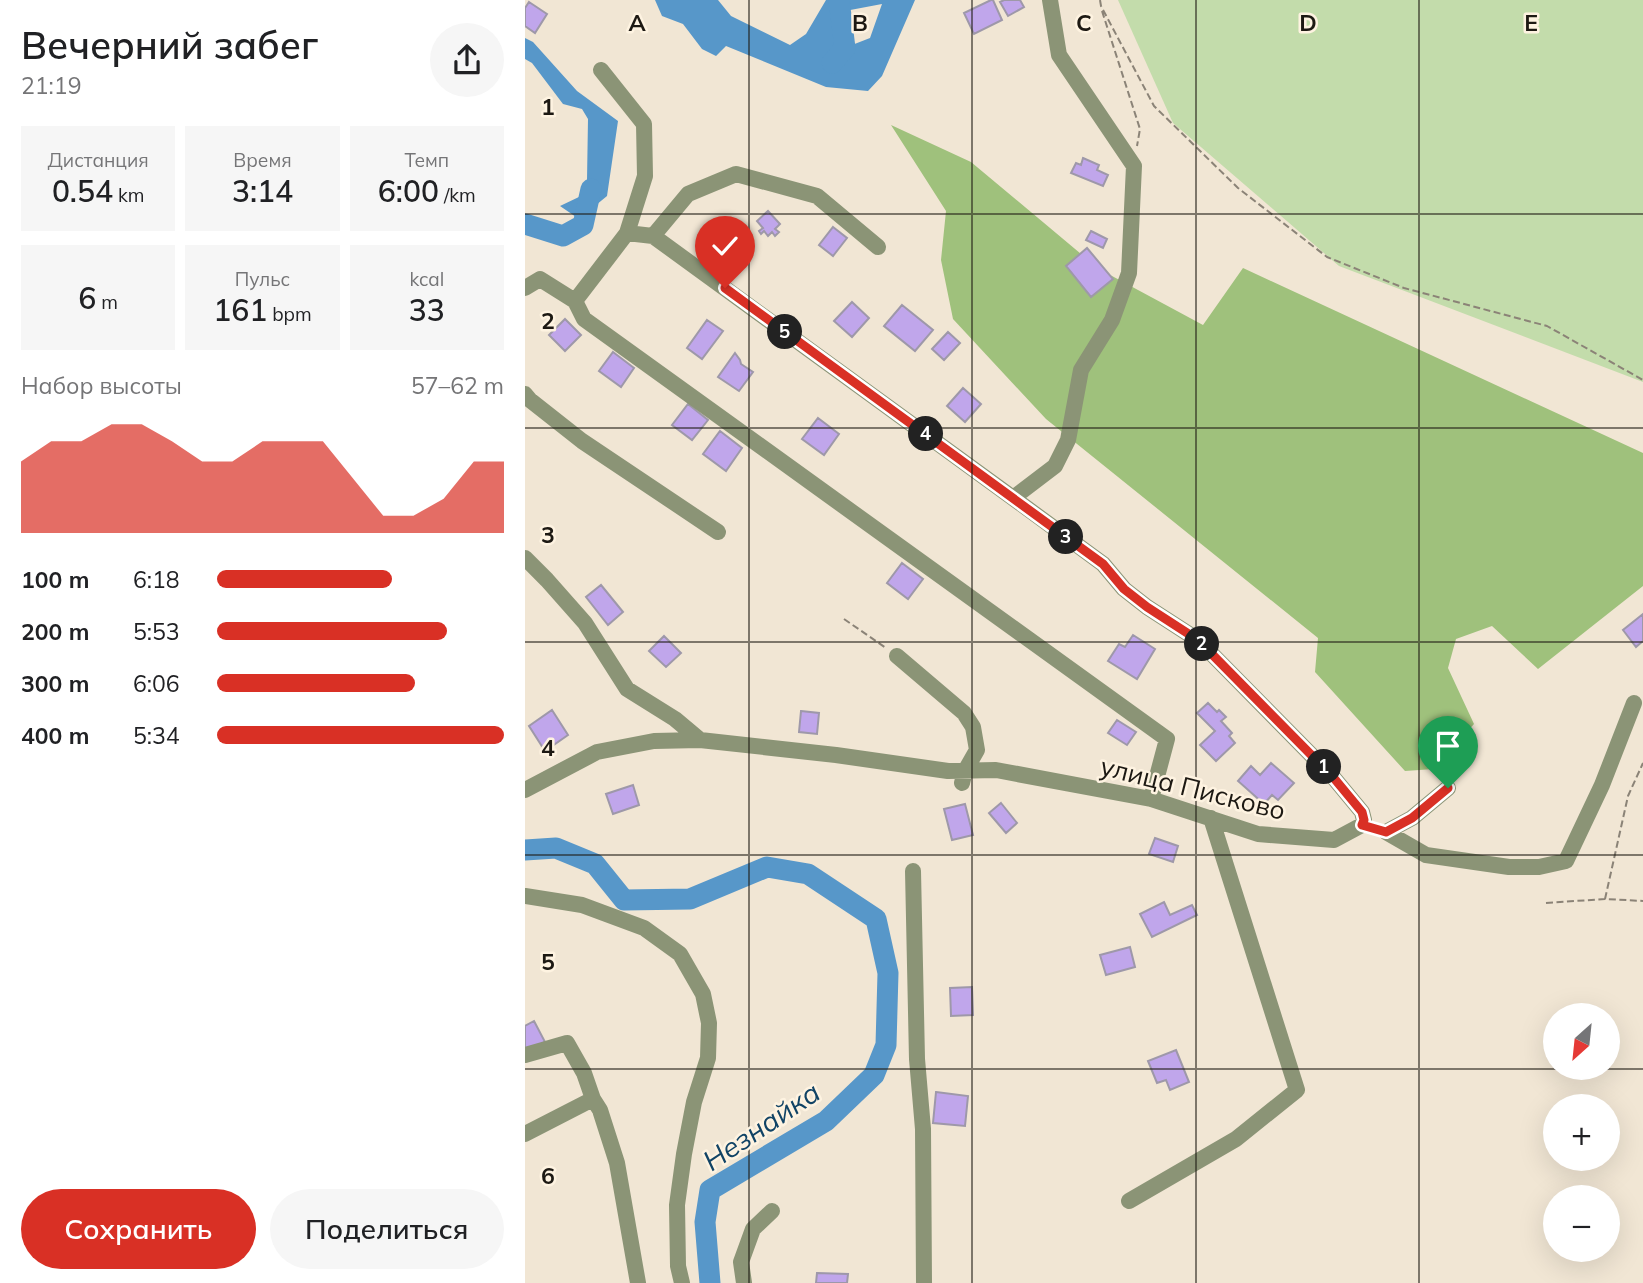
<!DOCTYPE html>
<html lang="ru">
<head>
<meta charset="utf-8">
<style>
  :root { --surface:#fff; --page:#f6f6f6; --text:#202124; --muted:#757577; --accent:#d93025 }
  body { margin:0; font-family:Mulish,sans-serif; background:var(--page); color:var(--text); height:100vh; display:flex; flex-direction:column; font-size:26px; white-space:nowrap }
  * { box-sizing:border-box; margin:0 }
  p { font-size:23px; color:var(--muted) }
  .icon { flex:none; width:38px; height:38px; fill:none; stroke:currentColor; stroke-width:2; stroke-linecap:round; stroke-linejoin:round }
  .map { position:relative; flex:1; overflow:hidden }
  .drawer { display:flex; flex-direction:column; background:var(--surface); width:525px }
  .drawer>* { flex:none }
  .needle { width:46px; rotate:207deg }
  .fabs { position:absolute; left:1018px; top:1003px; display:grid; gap:14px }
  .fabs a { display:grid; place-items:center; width:77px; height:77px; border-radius:50%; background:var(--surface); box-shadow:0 7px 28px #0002; font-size:35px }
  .pin { position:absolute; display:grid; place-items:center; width:60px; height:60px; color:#fff; margin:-72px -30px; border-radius:50% 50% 50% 0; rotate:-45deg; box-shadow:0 0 7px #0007 }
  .pin .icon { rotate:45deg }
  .km { position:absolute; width:35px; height:35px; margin:-18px; border-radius:50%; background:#222; color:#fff; font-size:19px; line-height:35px; text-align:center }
  .round { display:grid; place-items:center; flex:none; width:74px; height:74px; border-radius:37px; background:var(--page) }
  .headline { display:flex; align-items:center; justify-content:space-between; height:119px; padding:0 21px }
  h1 { font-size:38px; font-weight:600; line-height:52px }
  .figures { display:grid; grid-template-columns:repeat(3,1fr); gap:10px; height:119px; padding:7px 21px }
  .figures div { display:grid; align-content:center; border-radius:0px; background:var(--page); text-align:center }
  .figures b { font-size:30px; font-weight:600 }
  .figures small { font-size:19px; font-weight:400 }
  .figures p { font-size:19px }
  .chart { height:196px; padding:14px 21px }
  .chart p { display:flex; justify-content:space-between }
  .chart svg { width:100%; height:126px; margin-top:7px; fill:var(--accent); opacity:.7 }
  .button { display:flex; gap:14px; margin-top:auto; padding:14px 21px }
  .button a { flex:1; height:80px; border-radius:42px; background:var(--accent); color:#fff; font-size:28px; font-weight:600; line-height:80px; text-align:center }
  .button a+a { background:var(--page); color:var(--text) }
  ul { padding:0 21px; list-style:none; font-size:23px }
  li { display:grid; grid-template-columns:112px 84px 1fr; align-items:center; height:52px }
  li i { height:18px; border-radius:9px; background:var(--accent) }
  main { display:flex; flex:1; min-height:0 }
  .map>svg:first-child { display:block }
</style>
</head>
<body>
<main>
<section class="drawer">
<div class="headline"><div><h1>Вечерний забег</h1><p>21:19</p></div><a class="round"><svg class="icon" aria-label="share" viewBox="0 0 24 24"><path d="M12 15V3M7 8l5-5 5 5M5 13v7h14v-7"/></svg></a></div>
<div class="figures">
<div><p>Дистанция</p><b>0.54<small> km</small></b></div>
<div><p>Время</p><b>3:14</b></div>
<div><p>Темп</p><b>6:00<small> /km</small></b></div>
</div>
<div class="figures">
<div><b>6<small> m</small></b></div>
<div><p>Пульс</p><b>161<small> bpm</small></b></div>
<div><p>kcal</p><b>33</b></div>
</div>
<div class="chart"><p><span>Набор высоты</span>57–62 m</p>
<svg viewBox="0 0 160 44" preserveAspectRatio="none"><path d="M0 44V19L10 12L20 12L30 6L40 6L50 12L60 19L70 19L80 12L90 12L100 12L110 25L120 38L130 38L140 32L150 19L160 19V44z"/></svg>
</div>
<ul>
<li><b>100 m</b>6:18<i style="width:61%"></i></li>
<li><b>200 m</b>5:53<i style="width:80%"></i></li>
<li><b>300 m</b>6:06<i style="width:69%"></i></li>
<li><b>400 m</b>5:34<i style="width:100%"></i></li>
</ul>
<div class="button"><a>Сохранить</a><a>Поделиться</a></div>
</section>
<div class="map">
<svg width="1118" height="1283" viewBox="0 0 1118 1283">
  <rect width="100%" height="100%" fill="#f1e6d4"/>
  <!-- green -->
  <path fill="#c3dcab" d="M593 0H1118V382L814 266 648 123Z"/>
  <!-- forest -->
  <path fill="#9fc17c" d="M366 125 446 162 574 269 678 325 718 268 1118 453V586L1013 669 967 626 931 639 923 668 949 724 909 769 880 771 790 672 793 638 521 419 428 319 416 260 421 211Z"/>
  <!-- water -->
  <path fill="#5797c9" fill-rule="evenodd" d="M130 0H193L206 16 265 45 281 34 301 0H390L357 76 343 91 301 87 201 46 191 56 177 49 158 24 137 16ZM357 4 345 38 327 45 311 37 309 30 320 11Z
    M0 38 8 42 52 91 93 121 82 196 54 219 35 206 56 196 62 180 63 119 57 109 38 104 7 63 0 59Z"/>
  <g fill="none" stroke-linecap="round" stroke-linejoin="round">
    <!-- river -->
    <path stroke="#5797c9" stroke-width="21" d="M307 63 320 48 314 0
      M0 224 38 236 58 225 66 189
      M0 850 31 848 70 864 99 900 165 899 242 867 283 874 351 919 363 973 361 1045 349 1075 301 1121 185 1190 180 1222 185 1283"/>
  </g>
  <!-- building -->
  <path fill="#c0a6eb" stroke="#9e98a9" stroke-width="2" d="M466 0H468L477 20 449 34 439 13Z
    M479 0H495L499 7 483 16 475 2Z
    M4 2 22 14 10 33 0 26V8Z
    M558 158 574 165 572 170 583 175 578 186 546 173 551 163 556 165Z
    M243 211 255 224 250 229 254 232 250 236 247 232 243 236 239 231 236 234 234 231 238 228 232 221Z
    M308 227 322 238 308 256 294 245Z
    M566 231 582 239 578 248 561 240Z
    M562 248 588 279 566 297 541 266Z
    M327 302 344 318 327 337 309 321Z
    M377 305 408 330 390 351 359 326Z
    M40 319 56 335 40 351 24 335Z
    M182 320 198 331 177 359 162 348Z
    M423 332 435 343 419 360 407 349Z
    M88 352 109 368 96 387 74 371Z
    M210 353 215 360 216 364 228 372 214 391 193 377Z
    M438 388 456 404 440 422 422 406Z
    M163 404 183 420 167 440 147 425Z
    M293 418 314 434 299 455 277 439Z
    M195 431 217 448 201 471 178 454Z
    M377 563 398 579 383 599 362 583Z
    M76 585 98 612 83 625 61 597Z
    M1118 614V641L1111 647 1098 630Z
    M608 635 630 649 612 679 583 661 594 644 600 647Z
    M139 636 156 653 141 667 124 651Z
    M683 703 692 712 694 710 701 717 696 721 707 733 704 736 710 743 691 761 675 745 690 731 672 713Z
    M27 710 43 735 20 751 4 726Z
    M276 711 294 713 292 734 274 732Z
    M592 720 611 732 602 745 583 733Z
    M746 763 769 783 753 800 747 795 739 804 713 781 726 766 735 775Z
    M108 785 114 805 88 814 81 794Z
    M476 803 492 823 481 833 464 813Z
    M440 804 448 835 427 840 419 809Z
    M630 838 653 846 648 862 624 854Z
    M639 902 645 915 667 905 672 915 627 937 615 914Z
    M605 947 610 967 581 975 575 955Z
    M447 987 448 1015 426 1016 425 988Z
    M9 1021 20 1042 0 1052V1026Z
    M651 1050 664 1082 645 1090 641 1080 632 1083 623 1061Z
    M411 1092 443 1096 440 1126 408 1123Z
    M292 1273 323 1274 322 1283H291Z"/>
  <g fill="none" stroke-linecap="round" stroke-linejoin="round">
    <!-- path -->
    <path stroke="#8b8377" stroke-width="2" stroke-dasharray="7 3.5" stroke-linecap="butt" d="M575 0 576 6 629 106 713 188 802 257 879 288 1022 326 1118 380
      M577 11 615 129 612 146
      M319 619 361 648
      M1080 899 1103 796 1118 763
      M1021 903 1080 899 1118 901"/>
    <!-- minor -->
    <path stroke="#8b9476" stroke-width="16" d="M76 70 119 124 120 176 102 233
      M128 236 163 194 211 174 292 196 353 247
      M0 288 15 279 50 301 59 319 642 739 626 799
      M50 301 102 233 128 236 488 498
      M0 394 5 400 57 441 193 532
      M0 558 22 580 60 623 102 689 150 719 175 740
      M372 656 439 713 448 727 452 750 440 771 437 783
      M923 788 887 818 861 832 901 855 984 867H1014L1041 861 1077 785 1109 703
      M0 790 72 752 129 741 175 740 311 755 423 771 471 770 626 799 733 834 809 840 837 825 839 820 837 812 808 777 673 640 622 607 599 589 578 564 488 498 530 466 543 440 556 370 587 320 604 273 609 166 534 55 525 0
      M388 871 392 1059 398 1129 399 1283
      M0 896 57 905 119 928 155 954 178 994 184 1023 183 1058 169 1102 159 1154 152 1205 153 1266 157 1283
      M0 1055 42 1043 59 1073 68 1099 75 1110 92 1163 113 1283
      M0 1134 68 1099
      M604 1201 711 1139 772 1090 686 818
      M219 1283 216 1262 228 1229 247 1211"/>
  </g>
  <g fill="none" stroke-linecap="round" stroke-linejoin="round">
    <!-- route casing -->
    <g stroke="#fff" stroke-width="14">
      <path id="route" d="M200 288 578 564 599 589 622 607 673 640 808 777 837 812 839 820 837 825 861 832 887 818 923 788"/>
    </g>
    <!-- route -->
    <use href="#route" stroke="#d93025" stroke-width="9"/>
  </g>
  <!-- grid -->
  <path fill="none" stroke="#1d1913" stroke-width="2" stroke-opacity="0.55" d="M224 0V1283M447 0V1283M671 0V1283M894 0V1283M0 214H1118M0 428H1118M0 642H1118M0 855H1118M0 1069H1118"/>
  <g text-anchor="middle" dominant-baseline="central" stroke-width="5" stroke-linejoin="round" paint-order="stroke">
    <!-- street labels -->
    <g font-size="26" fill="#1d1913" stroke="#fef3e1">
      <text transform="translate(668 788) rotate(14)">улица Писково</text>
    </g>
    <!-- water labels -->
    <g font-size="28" font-style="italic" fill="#114365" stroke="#fef3e1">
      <text transform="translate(236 1126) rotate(-34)">Незнайка</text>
    </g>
  </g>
  <g font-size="23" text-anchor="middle" font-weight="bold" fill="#1d1913" stroke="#fef3e1" stroke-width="5" stroke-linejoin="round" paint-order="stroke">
    <text x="112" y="31">A</text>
    <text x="335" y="31">B</text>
    <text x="559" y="31">C</text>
    <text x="783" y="31">D</text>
    <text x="1006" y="31">E</text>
    <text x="23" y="115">1</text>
    <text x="23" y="329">2</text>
    <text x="23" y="543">3</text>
    <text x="23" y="756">4</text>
    <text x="23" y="970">5</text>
    <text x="23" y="1184">6</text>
  </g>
</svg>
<div class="fabs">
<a><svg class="needle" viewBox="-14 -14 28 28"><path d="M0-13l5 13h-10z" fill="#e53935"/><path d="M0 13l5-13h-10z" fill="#757577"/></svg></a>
<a>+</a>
<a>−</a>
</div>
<div class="pin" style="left:923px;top:788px;background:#1e9e55"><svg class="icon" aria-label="arrive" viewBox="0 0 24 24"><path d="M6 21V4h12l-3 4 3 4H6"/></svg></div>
<div class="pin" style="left:200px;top:288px;background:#d93025"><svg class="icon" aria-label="check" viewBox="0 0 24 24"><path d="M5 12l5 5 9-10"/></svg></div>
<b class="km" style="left:799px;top:767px">1</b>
<b class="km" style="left:677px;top:644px">2</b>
<b class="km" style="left:541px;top:537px">3</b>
<b class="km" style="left:401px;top:434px">4</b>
<b class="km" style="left:260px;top:332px">5</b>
</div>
</main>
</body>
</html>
